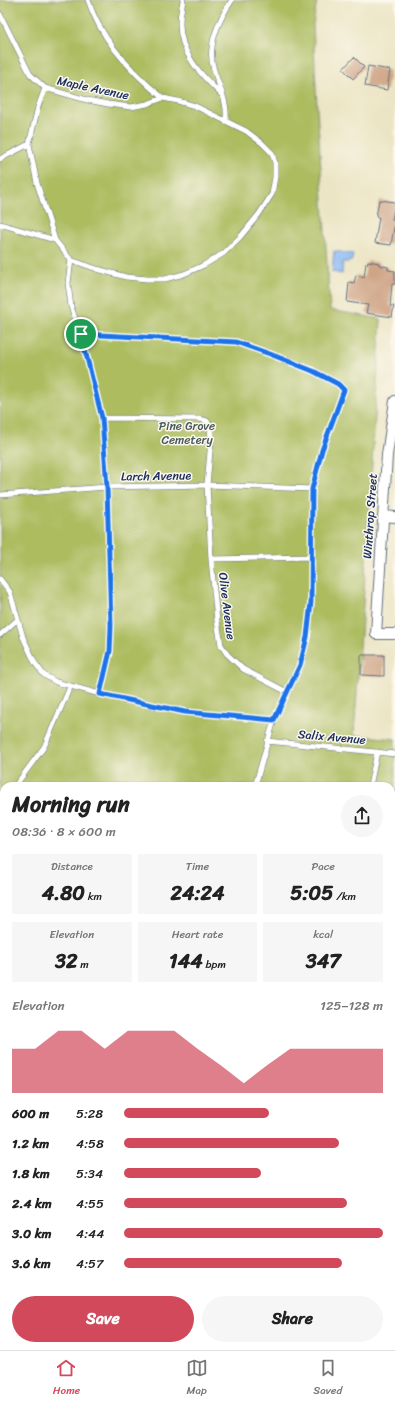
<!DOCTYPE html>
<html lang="en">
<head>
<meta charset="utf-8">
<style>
  :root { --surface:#fff; --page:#f6f6f6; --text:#222; --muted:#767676; --line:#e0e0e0; --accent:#d1495b }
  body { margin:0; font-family:Sriracha,sans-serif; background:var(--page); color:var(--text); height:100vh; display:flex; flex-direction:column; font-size:15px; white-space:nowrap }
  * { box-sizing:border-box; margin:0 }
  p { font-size:13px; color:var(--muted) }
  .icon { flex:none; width:22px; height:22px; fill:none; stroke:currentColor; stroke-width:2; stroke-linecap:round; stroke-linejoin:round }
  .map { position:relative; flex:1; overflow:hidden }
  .sheet { position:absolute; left:0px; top:782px; width:395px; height:568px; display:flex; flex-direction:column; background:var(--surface); border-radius:12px 12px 0 0; box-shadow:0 1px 3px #0004 }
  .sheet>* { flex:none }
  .pin { position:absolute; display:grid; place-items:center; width:34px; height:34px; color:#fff; margin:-17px; border:2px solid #fff; border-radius:50%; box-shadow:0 1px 4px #0007 }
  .round { display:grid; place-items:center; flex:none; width:42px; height:42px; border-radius:21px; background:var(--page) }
  .head { display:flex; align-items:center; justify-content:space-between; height:68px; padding:0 12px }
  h1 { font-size:22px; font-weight:800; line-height:30px }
  .stats { display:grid; grid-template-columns:repeat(3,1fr); gap:6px; height:68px; padding:4px 12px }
  .stats div { display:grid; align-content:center; border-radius:0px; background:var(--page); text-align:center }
  .stats b { font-size:20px; font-weight:800 }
  .stats small { font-size:11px; font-weight:400 }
  .stats p { font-size:11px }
  .chart { height:112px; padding:8px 12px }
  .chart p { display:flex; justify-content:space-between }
  .chart svg { width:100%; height:72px; margin-top:4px; fill:var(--accent); opacity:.7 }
  .button { display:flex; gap:8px; margin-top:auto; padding:8px 12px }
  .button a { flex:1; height:46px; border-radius:24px; background:var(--accent); color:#fff; font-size:16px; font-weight:800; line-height:46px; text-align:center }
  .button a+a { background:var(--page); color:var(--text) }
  ul { padding:0 12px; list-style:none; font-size:13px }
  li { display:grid; grid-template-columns:64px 48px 1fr; align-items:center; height:30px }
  li i { height:10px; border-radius:5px; background:var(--accent) }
  .tabs { display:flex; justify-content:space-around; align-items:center; height:56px; border-top:1px solid var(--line); background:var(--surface); font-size:11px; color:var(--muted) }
  .tabs a { display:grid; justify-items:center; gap:2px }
  .tabs .active { color:var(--accent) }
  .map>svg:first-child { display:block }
</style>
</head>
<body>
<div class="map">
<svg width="395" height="1350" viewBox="0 0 395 1350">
  <rect width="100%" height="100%" fill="#fbf7ec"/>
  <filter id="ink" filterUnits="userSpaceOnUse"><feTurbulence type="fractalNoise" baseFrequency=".025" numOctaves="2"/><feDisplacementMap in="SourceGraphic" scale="8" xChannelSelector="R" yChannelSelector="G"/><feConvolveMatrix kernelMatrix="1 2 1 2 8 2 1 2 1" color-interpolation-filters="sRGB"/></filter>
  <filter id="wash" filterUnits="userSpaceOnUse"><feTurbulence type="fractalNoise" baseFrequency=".012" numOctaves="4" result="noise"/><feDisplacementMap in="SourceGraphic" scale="16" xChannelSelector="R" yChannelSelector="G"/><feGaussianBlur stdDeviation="0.9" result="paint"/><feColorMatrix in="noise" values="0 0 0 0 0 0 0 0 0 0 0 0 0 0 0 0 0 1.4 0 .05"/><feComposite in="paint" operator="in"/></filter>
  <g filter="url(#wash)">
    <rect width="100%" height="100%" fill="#ece5c5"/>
    <!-- green -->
    <path fill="#acbc5f" stroke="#64765e" d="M0 0H317L313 24 317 108 330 310 381 319 366 561 354 735 395 739V1178L391 1179V786H4V1346H331L333 1350H0Z"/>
    <!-- water -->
    <path fill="#88b8f4" stroke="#5274a9" d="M334 251 353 254 352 261H350L349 262H343L342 274 332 272Z"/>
    <g id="blocks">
      <!-- building -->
      <path fill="#cfa587" d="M354 57 364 67 353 79 343 69Z
        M368 66 390 70 387 90 365 86Z
        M379 200 395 202 392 220 395 221 391 245 375 243 379 217H376Z
        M368 261 379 263V265L388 267V270L395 271V284H392L390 306H394L392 317 366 313 368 305 347 302 349 282 354 283 356 275 364 277 366 263 367 264Z
        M361 655H384V676L361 675Z"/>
    </g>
  </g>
  <g filter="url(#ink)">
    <use href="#blocks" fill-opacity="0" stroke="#646f82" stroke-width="1"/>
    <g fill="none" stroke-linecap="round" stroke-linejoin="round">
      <!-- service casing -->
      <g stroke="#646f82" stroke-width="6">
        <path id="service" d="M88 0C101 40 131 72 163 98
          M183 0C182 7 180 15 180 22 179 53 201 75 222 95
          M0 14 30 74 45 88 87 100 108 104 131 107 147 104 163 98 178 101 195 106 246 131 262 143 272 153 275 163V177L272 194 259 214 241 236 224 253 204 265 184 274 165 279H147L126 277 97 269 71 260 55 240 37 183 29 144 38 107 45 88
          M226 120C228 102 219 87 214 70 206 47 219 19 232 0
          M0 159 29 144
          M0 224 55 240
          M71 260 68 283 71 307 81 334 102 418 107 487 111 626 110 651 100 694
          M81 334 236 342 270 354 313 371 338 384 344 390 322 451 312 489 311 602 307 637 300 665 274 720 255 786
          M102 418 200 419 207 421 210 426 211 440 207 485 211 559 217 621 221 645 227 654 243 669 287 692
          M0 495 107 487 207 485 312 489
          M211 559 312 557
          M0 579 10 592 23 637 35 663 44 675 56 682 100 694 185 712 274 720
          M0 635 17 620
          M267 741 395 754
          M15 786 44 747 70 687
          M370 786 377 752
          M0 816 4 805
          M391 1001 395 999
          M0 1003 4 1005
          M391 1092 395 1090
          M0 1202 4 1200
          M0 1322 4 1320
          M253 1346 255 1350
          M327 1346 328 1350
          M118 1350 122 1346
          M311 1350 315 1346"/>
      </g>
      <!-- minor casing -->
      <g stroke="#646f82" stroke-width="12">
        <path id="minor" d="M395 401 387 455 376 634H395
          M383 516 395 517"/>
      </g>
      <!-- path -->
      <path stroke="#646f82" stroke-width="2.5" stroke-dasharray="1 3" stroke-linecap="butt" d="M391 862H395"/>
      <!-- service -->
      <use href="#service" stroke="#fff" stroke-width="5"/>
      <!-- minor -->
      <use href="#minor" stroke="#fff" stroke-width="10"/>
    </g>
  </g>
  <g fill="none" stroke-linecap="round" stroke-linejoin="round" filter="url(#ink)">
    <!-- route casing -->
    <g stroke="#fff" stroke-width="8">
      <path id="route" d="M81 334 236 342 270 354 313 371 338 384 344 390 322 450 312 489 311 602 307 637 300 665 274 720 185 712 100 694 110 651 111 626 107 487 102 418Z"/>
    </g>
    <!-- route -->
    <use href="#route" stroke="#1a73e8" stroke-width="5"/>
  </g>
  <g text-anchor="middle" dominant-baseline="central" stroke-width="3" stroke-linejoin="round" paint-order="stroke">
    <!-- street labels -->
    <g font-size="12" fill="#1b2f5e" stroke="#fbf7ec">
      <text transform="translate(93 88) rotate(12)">Maple Avenue</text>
      <text transform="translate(156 476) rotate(-1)">Larch Avenue</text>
      <text transform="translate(370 516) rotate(-86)">Winthrop Street</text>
      <text transform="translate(227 606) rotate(83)">Olive Avenue</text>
      <text transform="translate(332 737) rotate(5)">Salix Avenue</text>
    </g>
    <!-- park labels -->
    <g font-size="12" fill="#46595e" stroke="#fbf7ec">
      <text x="187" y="426">Pine Grove<tspan x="187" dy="14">Cemetery</tspan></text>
    </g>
  </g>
</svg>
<div class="pin" style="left:81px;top:334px;background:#1e9e55"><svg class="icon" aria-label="arrive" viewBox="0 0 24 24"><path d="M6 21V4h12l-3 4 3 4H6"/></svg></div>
<section class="sheet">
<div class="head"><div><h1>Morning run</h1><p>08:36 · 8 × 600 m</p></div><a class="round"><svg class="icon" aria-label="share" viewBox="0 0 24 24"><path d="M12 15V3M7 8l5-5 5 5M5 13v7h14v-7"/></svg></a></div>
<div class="stats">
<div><p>Distance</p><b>4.80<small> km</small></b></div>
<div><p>Time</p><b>24:24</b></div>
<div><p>Pace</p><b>5:05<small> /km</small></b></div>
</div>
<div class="stats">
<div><p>Elevation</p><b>32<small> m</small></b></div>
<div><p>Heart rate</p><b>144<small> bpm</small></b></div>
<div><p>kcal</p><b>347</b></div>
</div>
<div class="chart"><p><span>Elevation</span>125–128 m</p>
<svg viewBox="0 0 160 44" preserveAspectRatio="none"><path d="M0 44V17L10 17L20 6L30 6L40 17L50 6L60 6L70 6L80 17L90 27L100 38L110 27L120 17L130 17L140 17L150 17L160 17V44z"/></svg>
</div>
<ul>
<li><b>600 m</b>5:28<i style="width:56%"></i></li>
<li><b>1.2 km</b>4:58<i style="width:83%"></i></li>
<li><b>1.8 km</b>5:34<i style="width:53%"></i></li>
<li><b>2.4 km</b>4:55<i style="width:86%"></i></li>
<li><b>3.0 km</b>4:44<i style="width:100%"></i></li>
<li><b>3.6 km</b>4:57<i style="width:84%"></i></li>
</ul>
<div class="button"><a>Save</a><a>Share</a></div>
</section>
</div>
<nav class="tabs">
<a class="active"><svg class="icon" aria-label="home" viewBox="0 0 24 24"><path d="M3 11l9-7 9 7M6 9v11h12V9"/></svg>Home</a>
<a><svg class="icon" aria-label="map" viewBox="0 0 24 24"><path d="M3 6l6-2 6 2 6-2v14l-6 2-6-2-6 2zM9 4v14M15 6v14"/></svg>Map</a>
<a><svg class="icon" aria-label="saved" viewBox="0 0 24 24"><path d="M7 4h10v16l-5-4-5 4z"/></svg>Saved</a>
</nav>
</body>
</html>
